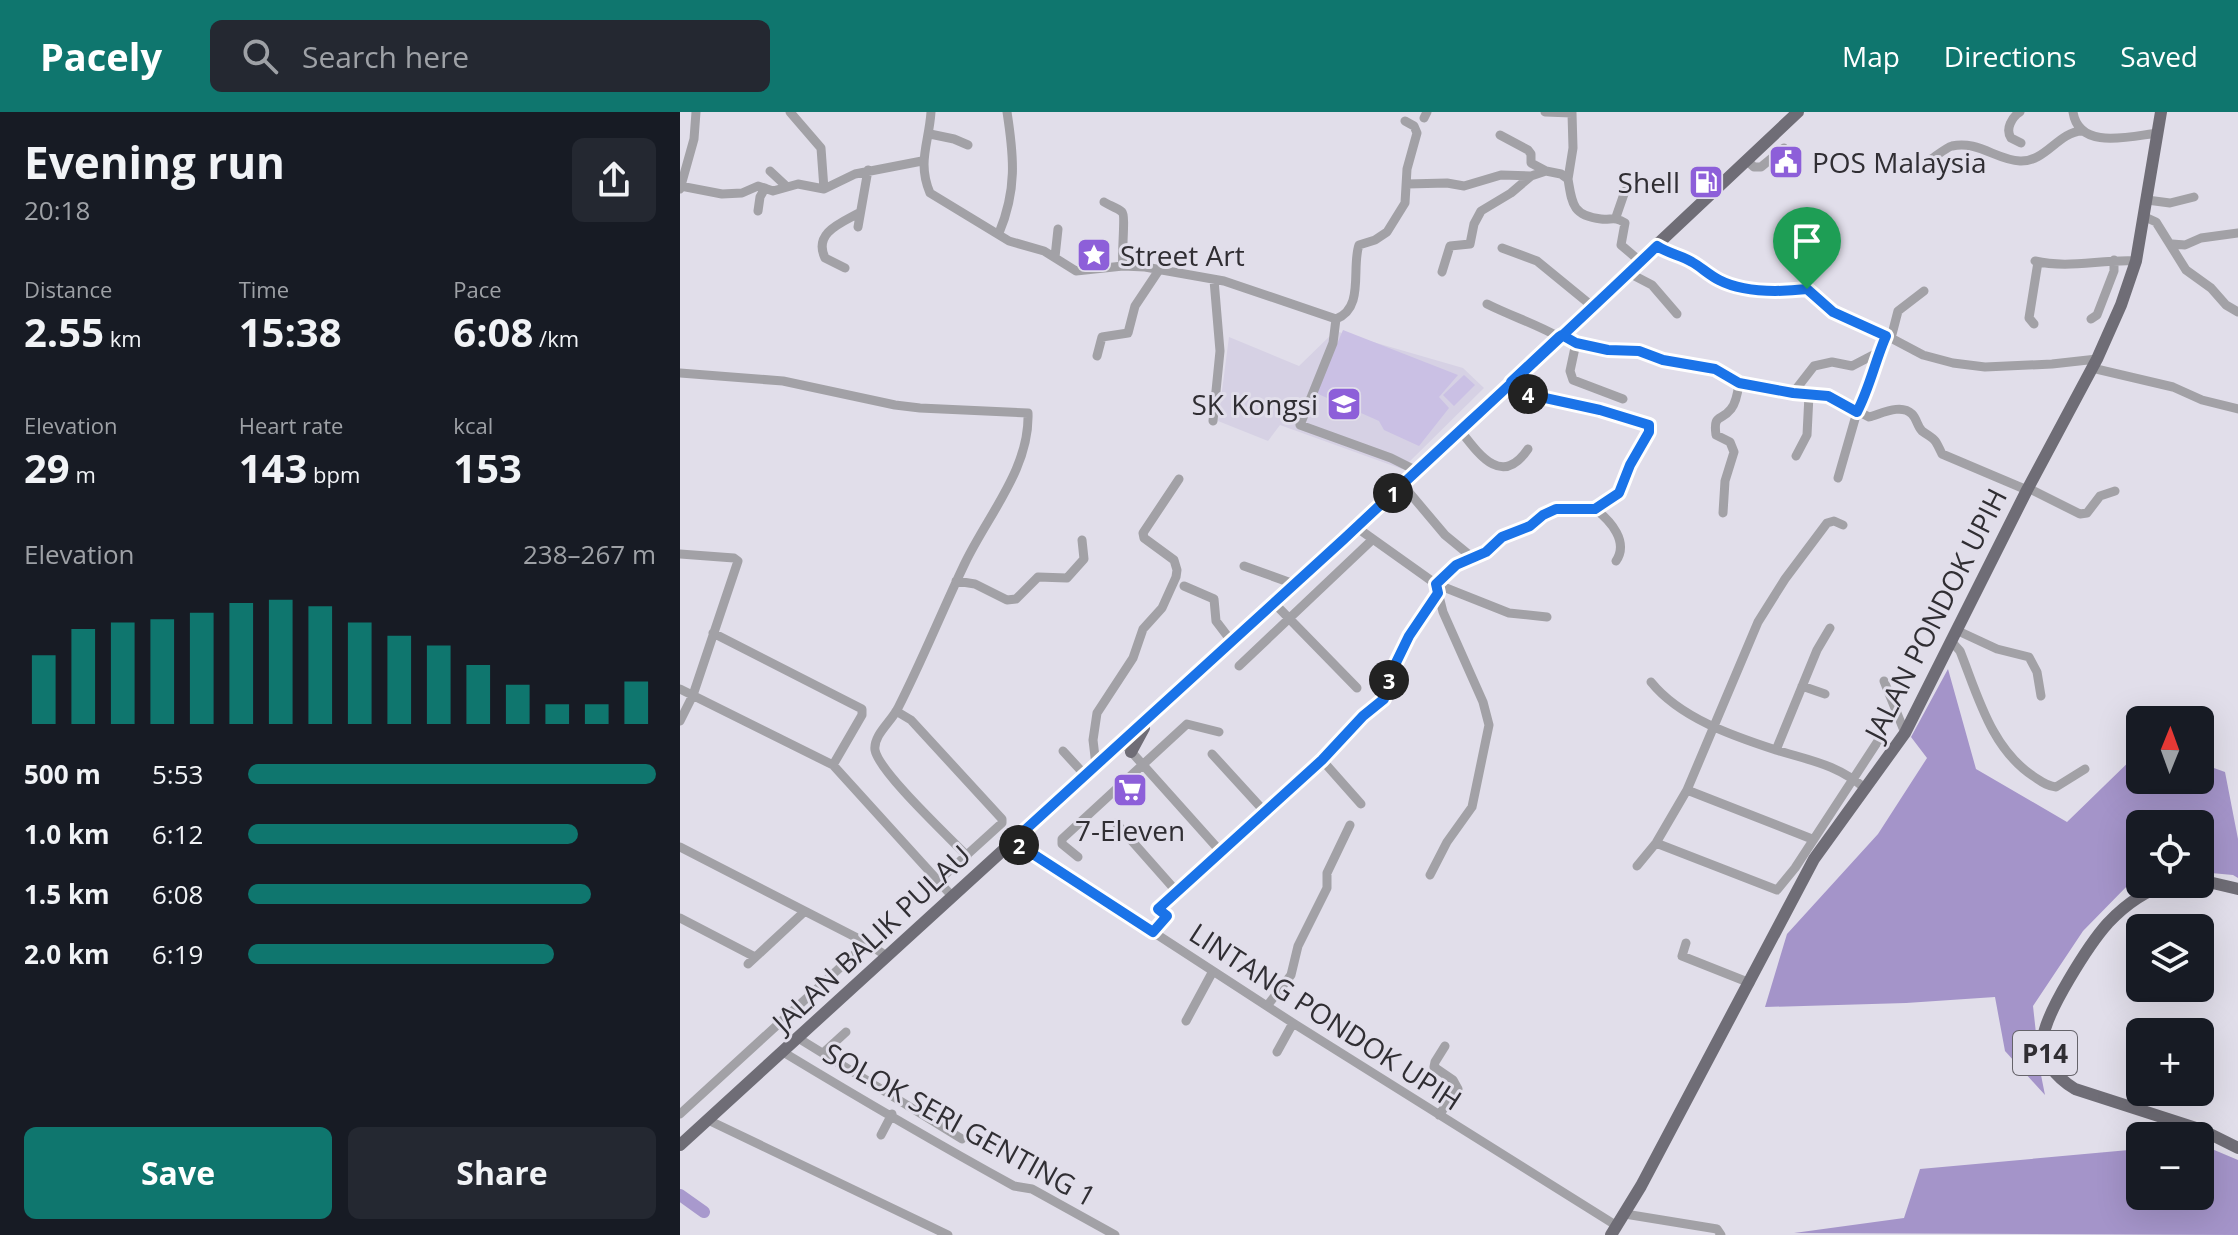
<!DOCTYPE html>
<html lang="en">
<head>
<meta charset="utf-8">
<style>
  :root { --surface:#171b24; --page:#242831; --text:#f1f3f6; --muted:#9ea1a6; --accent:#0f766e }
  body { margin:0; font-family:"Open Sans",sans-serif; background:var(--page); color:var(--text); height:100vh; display:flex; flex-direction:column; font-size:30px; white-space:nowrap }
  * { box-sizing:border-box; margin:0 }
  p { font-size:26px; color:var(--muted) }
  .icon { flex:none; width:44px; height:44px; fill:none; stroke:currentColor; stroke-width:2; stroke-linecap:round; stroke-linejoin:round }
  .map { position:relative; flex:1; overflow:hidden }
  .details { display:flex; flex-direction:column; background:var(--surface); width:680px }
  .details>* { flex:none }
  .needle { width:52px; rotate:1deg }
  .tools { position:absolute; left:1446px; top:594px; display:grid; gap:16px }
  .tools a { display:grid; place-items:center; width:88px; height:88px; border-radius:12px; background:var(--surface); box-shadow:0 8px 32px #0002; font-size:40px }
  .pin { position:absolute; display:grid; place-items:center; width:68px; height:68px; color:#fff; margin:-82px -34px; border-radius:50% 50% 50% 0; rotate:-45deg; box-shadow:0 0 8px #0007 }
  .pin .icon { rotate:45deg }
  .km { position:absolute; width:40px; height:40px; margin:-20px; border-radius:50%; background:#222; color:#fff; font-size:22px; line-height:40px; text-align:center }
  .round { display:grid; place-items:center; flex:none; width:84px; height:84px; border-radius:12px; background:var(--page) }
  .summary { display:flex; align-items:center; justify-content:space-between; height:136px; padding:0 24px }
  h1 { font-size:44px; font-weight:700; line-height:60px }
  .stats { display:grid; grid-template-columns:repeat(3,1fr); gap:12px; height:136px; padding:8px 24px }
  .stats div { display:grid; align-content:center }
  .stats b { font-size:40px; font-weight:700 }
  .stats small { font-size:22px; font-weight:400 }
  .stats p { font-size:22px }
  .chart { height:224px; padding:16px 24px }
  .chart p { display:flex; justify-content:space-between }
  .chart svg { width:100%; height:144px; margin-top:8px; stroke:var(--accent); stroke-width:6 }
  .action { display:flex; gap:16px; margin-top:auto; padding:16px 24px }
  .action a { flex:1; height:92px; border-radius:12px; background:var(--accent); color:#fff; font-size:32px; font-weight:700; line-height:92px; text-align:center }
  .action a+a { background:var(--page); color:var(--text) }
  ul { padding:0 24px; list-style:none; font-size:26px }
  li { display:grid; grid-template-columns:128px 96px 1fr; align-items:center; height:60px }
  li i { height:20px; border-radius:10px; background:var(--accent) }
  header { display:flex; align-items:center; gap:48px; box-sizing:border-box; height:112px; padding:0 40px; background:var(--accent); color:#fff }
  header strong { font-size:38px }
  nav { display:flex; gap:44px; margin-inline-start:auto; font-size:28px }
  .search { width:560px; height:72px; background:var(--page); display:flex; align-items:center; gap:20px; box-sizing:border-box; padding:0 28px; border-radius:12px; color:var(--muted); font-size:30px }
  main { display:flex; flex:1; min-height:0 }
  .map>svg:first-child { display:block }
</style>
</head>
<body>
<header>
<strong>Pacely</strong>
<div class="search"><svg class="icon" aria-label="search" viewBox="0 0 24 24"><circle cx="10" cy="10" r="6"/><path d="M15 15l6 6"/></svg>Search here</div>
<nav><a>Map</a><a>Directions</a><a>Saved</a></nav>
</header>
<main>
<section class="details">
<div class="summary"><div><h1>Evening run</h1><p>20:18</p></div><a class="round"><svg class="icon" aria-label="share" viewBox="0 0 24 24"><path d="M12 15V3M7 8l5-5 5 5M5 13v7h14v-7"/></svg></a></div>
<div class="stats">
<div><p>Distance</p><b>2.55<small> km</small></b></div>
<div><p>Time</p><b>15:38</b></div>
<div><p>Pace</p><b>6:08<small> /km</small></b></div>
</div>
<div class="stats">
<div><p>Elevation</p><b>29<small> m</small></b></div>
<div><p>Heart rate</p><b>143<small> bpm</small></b></div>
<div><p>kcal</p><b>153</b></div>
</div>
<div class="chart"><p><span>Elevation</span>238–267 m</p>
<svg viewBox="0 0 160 44" preserveAspectRatio="none"><path d="M5 44V23M15 44V15M25 44V13M35 44V12M45 44V10M55 44V7M65 44V6M75 44V8M85 44V13M95 44V17M105 44V20M115 44V26M125 44V32M135 44V38M145 44V38M155 44V31"/></svg>
</div>
<ul>
<li><b>500 m</b>5:53<i style="width:100%"></i></li>
<li><b>1.0 km</b>6:12<i style="width:81%"></i></li>
<li><b>1.5 km</b>6:08<i style="width:84%"></i></li>
<li><b>2.0 km</b>6:19<i style="width:75%"></i></li>
</ul>
<div class="action"><a>Save</a><a>Share</a></div>
</section>
<div class="map">
<svg width="1558" height="1123" viewBox="0 0 1558 1123">
  <rect width="100%" height="100%" fill="#e1deea"/>
  <!-- built -->
  <path fill="#d6d1e4" d="M655 219 783 256 804 276 722 357 600 313 588 329 538 309 549 225 619 254Z"/>
  <!-- green -->
  <path fill="#cac0e4" d="M663 218 778 263 759 285 769 296 739 334 704 318 699 309 636 281Z
    M784 263 795 273 774 294 763 283Z"/>
  <!-- forest -->
  <path fill="#a494c9" d="M1268 557 1296 657 1387 710 1460 639V668H1520V651L1545 660 1558 727V766L1553 763 1520 760V712H1460V767L1450 771 1403 819 1353 894 1360 958 1365 983 1325 939 1315 885 1226 891 1085 895 1107 822 1198 722 1247 646 1231 625Z
    M1520 1032 1558 1048V1123L1114 1121 1224 1106 1240 1057 1460 1037V1084H1520Z"/>
  <g fill="none" stroke-linecap="round" stroke-linejoin="round">
    <!-- river -->
    <path stroke="#a899cd" stroke-width="12" d="M0 1083 24 1100"/>
    <!-- minor -->
    <path stroke="#a2a1a6" stroke-width="9" d="M110 0 141 36 144 77
      M251 0C249 31 237 50 250 81L329 129 364 139 396 159 443 154 465 155 544 169 656 207C685 196 671 156 679 133L695 128 707 120 725 91 727 57 737 21 734 14 725 9
      M865 0 892 1 893 36 888 67
      M1340 0C1332 5 1325 17 1331 26L1341 31
      M1393 0C1399 39 1451 24 1478 21
      M744 6 747 0
      M250 22 274 27 288 33
      M820 23 848 38 851 42V51L866 59
      M1066 48 1074 55H1081L1104 36
      M1250 48C1257 44 1265 36 1272 34 1297 28 1317 48 1340 49 1366 50 1378 20 1402 19
      M90 59 105 73
      M727 72 767 71 784 74 821 63 851 64 866 59 881 62 888 67C892 91 892 104 921 107 932 108 935 104 945 111L941 133 961 150
      M0 74 42 82 62 81 78 74 93 79 118 72 144 77 175 62 242 49
      M0 77 14 27 16 0
      M1467 88 1490 91 1514 85
      M424 90C428 93 438 96 442 100 446 104 441 143 443 154
      M78 99 80 85 85 76
      M936 105 945 79
      M1465 105 1476 110 1506 158 1531 176 1546 193 1558 200
      M178 115 188 58
      M319 121C337 78 334 45 327 0
      M1492 132 1505 133 1521 126 1558 121
      M977 134 990 143 1010 148 1050 172 1103 180 1127 177 1158 203 1192 216 1243 243 1273 251 1305 255 1372 252 1417 247
      M822 136 857 149 912 194
      M375 145 378 117
      M1355 149C1389 157 1421 147 1456 149
      M165 156 145 146C133 121 161 111 179 101
      M762 160 770 134 790 132 794 112 801 99 831 81 851 64
      M949 161 972 173 997 202
      M807 192C831 204 856 212 879 225
      M656 207 653 231 620 313 711 346 737 359
      M1411 207 1417 203 1434 159V148
      M1354 212 1349 206 1358 150
      M882 223 896 231 928 238 959 239 983 248 1035 257 1059 271 1113 281 1148 284 1189 305C1201 302 1221 291 1232 302 1237 307 1237 314 1242 319 1256 329 1254 325 1262 342L1347 378
      M1211 226 1218 199 1244 179
      M896 231 890 259 893 268 943 287
      M417 244 422 225 448 221 455 194 479 158
      M1412 256 1493 275 1522 288 1558 297
      M0 261 103 269 215 293 240 296 348 301C350 356 308 403 285 451 262 499 242 549 218 596 212 609 193 623 195 638 199 660 269 725 287 744
      M831 270C859 299 936 291 970 315L947 360 944 374 939 381 915 397H876L863 403 850 414 822 425 806 440 773 455 756 472 829 501 867 505
      M1113 281 1134 254 1152 250 1172 254 1199 240
      M533 309 540 239 534 168
      M780 318C800 344 822 375 848 337
      M1116 344 1127 323 1129 283
      M1158 366 1177 300 1190 273 1193 252 1206 224
      M722 372 765 423 793 446
      M1348 376 1400 402 1407 401 1420 384 1435 379
      M915 397C931 409 949 430 936 449
      M1043 401 1045 369 1054 340 1050 330 1036 323C1033 301 1041 310 1051 297 1056 291 1058 279 1059 271
      M676 415 756 472 763 500 803 590 809 613 792 695 767 730 750 763
      M0 442 54 446 58 449 13 583 0 609
      M564 454 614 472
      M276 469 295 472 327 488 336 487 358 465 387 466 404 447 402 428
      M504 474 534 487 536 509 552 530
      M594 491 677 576
      M1276 518 1317 537 1349 545 1357 560 1361 584
      M33 521 182 597V603L153 653
      M1271 529 1280 539C1298 584 1311 636 1353 664 1361 669 1366 674 1376 675L1405 657
      M559 554 692 428
      M1204 569 1225 621
      M971 570C1000 606 1053 624 1096 638 1132 649 1156 652 1186 677
      M1122 574 1145 582
      M0 577 153 653 271 783
      M216 599 231 608 322 707V711L258 769
      M447 635 541 740
      M1096 638 1137 538 1150 516
      M383 639 405 663
      M532 642 585 700
      M642 648 681 692
      M416 653 413 628 417 601 453 546 463 517 482 496 496 465 497 458 494 448 464 426 463 421 499 367
      M1007 678 1132 727
      M436 711 497 780
      M333 729 613 911 937 1114
      M976 731 1097 778 1115 756 1198 629
      M0 735 187 831 205 843
      M398 745 382 732V727L507 612 539 620
      M957 754 976 731 1007 678 1078 510 1105 467 1147 411 1154 409 1163 413
      M0 806 75 845
      M473 820 487 804 478 797 651 641 683 604 704 587 710 563 729 524 758 481
      M1006 831 1002 844 1070 871
      M68 852 124 800
      M587 894 611 863 618 834 647 776V761L670 713
      M506 909 533 859
      M118 926 282 1027
      M103 940C179 986 256 1031 334 1074L352 1077 435 1123
      M597 940 613 911
      M143 941 166 920
      M0 1002 187 831
      M759 1003 778 977 773 968 754 955 755 950 765 934
      M28 1008 268 1123
      M201 1023 212 1002
      M945 1102 1037 1117 1041 1123"/>
    <!-- major -->
    <path stroke="#6f6d76" stroke-width="12" d="M451 640 464 616
      M1520 768 1558 777
      M1489 772C1466 778 1445 793 1428 811 1410 831 1364 902 1363 928 1363 951 1377 966 1395 977L1522 1018 1558 1036
      M0 1033 664 427 1118 0
      M931 1123 961 1074 1134 747 1225 621 1347 378 1417 247 1441 193 1456 149 1481 0"/>
  </g>
  <g fill="none" stroke-linecap="round" stroke-linejoin="round">
    <!-- route casing -->
    <g stroke="#fff" stroke-width="16">
      <path id="route" d="M1127 177C1100 180 1064 181 1039 168 1029 163 1021 155 1012 150 1001 143 989 142 977 134 874 233 768 329 664 427L333 729 473 820 487 804 478 797 642 648 683 604 704 587 710 563 729 524 758 481 756 472 776 453 806 440 822 425 850 414 863 403 876 397H915L939 381 950 353 969 320V313L920 298 842 281 831 270 879 225 882 223 896 231 928 238 959 239 983 248 1035 257 1059 271 1113 281 1148 284 1177 300C1190 275 1195 249 1206 224L1153 200 1127 177"/>
    </g>
    <!-- route -->
    <use href="#route" stroke="#1a73e8" stroke-width="10"/>
  </g>
  <!-- icons -->
  <defs>
    <g id="civic-square" transform="scale(1.8)"><rect x="-9" y="-9" width="18" height="18" rx="4" fill="#8d5fd9" stroke="#e1deea"/><path d="M-.6-6.5H3V-4.5H.6V-3L4-1V1h2V6H-6V1h2V-1L-.6-3ZM-1.2 2.5V6h2.4V2.5Z" fill="#fff"/></g>
    <g id="fuel-square" transform="scale(1.8)"><rect x="-9" y="-9" width="18" height="18" rx="4" fill="#8d5fd9" stroke="#e1deea"/><path d="M-5.5-6h7V0h2V4h1.3V-2.5L3-4.5l.8-.8L6-3V5H2.5V1h-1V6h-7ZM-4.2-4.7v3.2H.2V-4.7Z" fill="#fff"/></g>
    <g id="sight-square" transform="scale(1.8)"><rect x="-9" y="-9" width="18" height="18" rx="4" fill="#8d5fd9" stroke="#e1deea"/><path d="M0-6L1.8-2.2L6-1.7L2.9 1.2L3.7 5.4L0 3.3L-3.7 5.4L-2.9 1.2L-6-1.7L-1.8-2.2Z" fill="#fff"/></g>
    <g id="school-square" transform="scale(1.8)"><rect x="-9" y="-9" width="18" height="18" rx="4" fill="#8d5fd9" stroke="#e1deea"/><path d="M0-5L7-2L0 1L-7-2ZM-4 1L0 2.5L4 1V4Q0 6-4 4Z" fill="#fff"/></g>
    <g id="supermarket-square" transform="scale(1.8)"><rect x="-9" y="-9" width="18" height="18" rx="4" fill="#8d5fd9" stroke="#e1deea"/><path d="M-6-5.5h2.5l.6 2H6L4.5 2H-2.5L-4.4-4H-6ZM-1.5 3.2a1.3 1.3 0 1 0 .1 0ZM3 3.2a1.3 1.3 0 1 0 .1 0Z" fill="#fff"/></g>
  </defs>
  <g fill-rule="evenodd">
    <use href="#civic-square" x="1106" y="50"/>
    <use href="#fuel-square" x="1026" y="70"/>
    <use href="#sight-square" x="414" y="143"/>
    <use href="#school-square" x="664" y="292"/>
    <use href="#supermarket-square" x="450" y="678"/>
  </g>
  <g text-anchor="middle" dominant-baseline="central" stroke-width="6" stroke-linejoin="round" paint-order="stroke">
    <!-- shield labels -->
    <rect fill="#e1deea" stroke="#65636a" stroke-width="2" x="1333" y="919" width="64" height="44" rx="6"/>
    <g font-size="26" font-weight="bold" fill="#302e33">
      <text x="1365" y="941">P14</text>
    </g>
    <!-- poi labels -->
    <g font-size="28" fill="#302e33" stroke="#e1deea" text-anchor="start">
      <text x="1132" y="50">POS Malaysia</text>
      <text x="1000" y="70" text-anchor="end">Shell</text>
      <text x="440" y="143">Street Art</text>
      <text x="638" y="292" text-anchor="end">SK Kongsi</text>
      <text x="450" y="718" text-anchor="middle">7-Eleven</text>
    </g>
    <!-- street labels -->
    <g font-size="28" fill="#302e33" stroke="#e1deea">
      <text transform="translate(1255 502) rotate(-63)">JALAN PONDOK UPIH</text>
      <text transform="translate(191 826) rotate(-43)">JALAN BALIK PULAU</text>
      <text transform="translate(646 904) rotate(33)">LINTANG PONDOK UPIH</text>
      <text transform="translate(280 1012) rotate(29)">SOLOK SERI GENTING 1</text>
    </g>
  </g>
</svg>
<div class="tools">
<a><svg class="needle" viewBox="-14 -14 28 28"><path d="M0-13l5 13h-10z" fill="#e53935"/><path d="M0 13l5-13h-10z" fill="#9ea1a6"/></svg></a>
<a><svg class="icon" aria-label="locate" viewBox="0 0 24 24"><circle cx="12" cy="12" r="6"/><path d="M12 2v4M12 18v4M2 12h4M18 12h4"/></svg></a>
<a><svg class="icon" aria-label="layers" viewBox="0 0 24 24"><path d="M12 4l9 5-9 5-9-5zM3 14l9 5 9-5"/></svg></a>
<a>+</a>
<a>−</a>
</div>
<div class="pin" style="left:1127px;top:177px;background:#1e9e55"><svg class="icon" aria-label="arrive" viewBox="0 0 24 24"><path d="M6 21V4h12l-3 4 3 4H6"/></svg></div>
<b class="km" style="left:713px;top:381px">1</b>
<b class="km" style="left:339px;top:733px">2</b>
<b class="km" style="left:709px;top:568px">3</b>
<b class="km" style="left:848px;top:282px">4</b>
</div>
</main>
</body>
</html>
